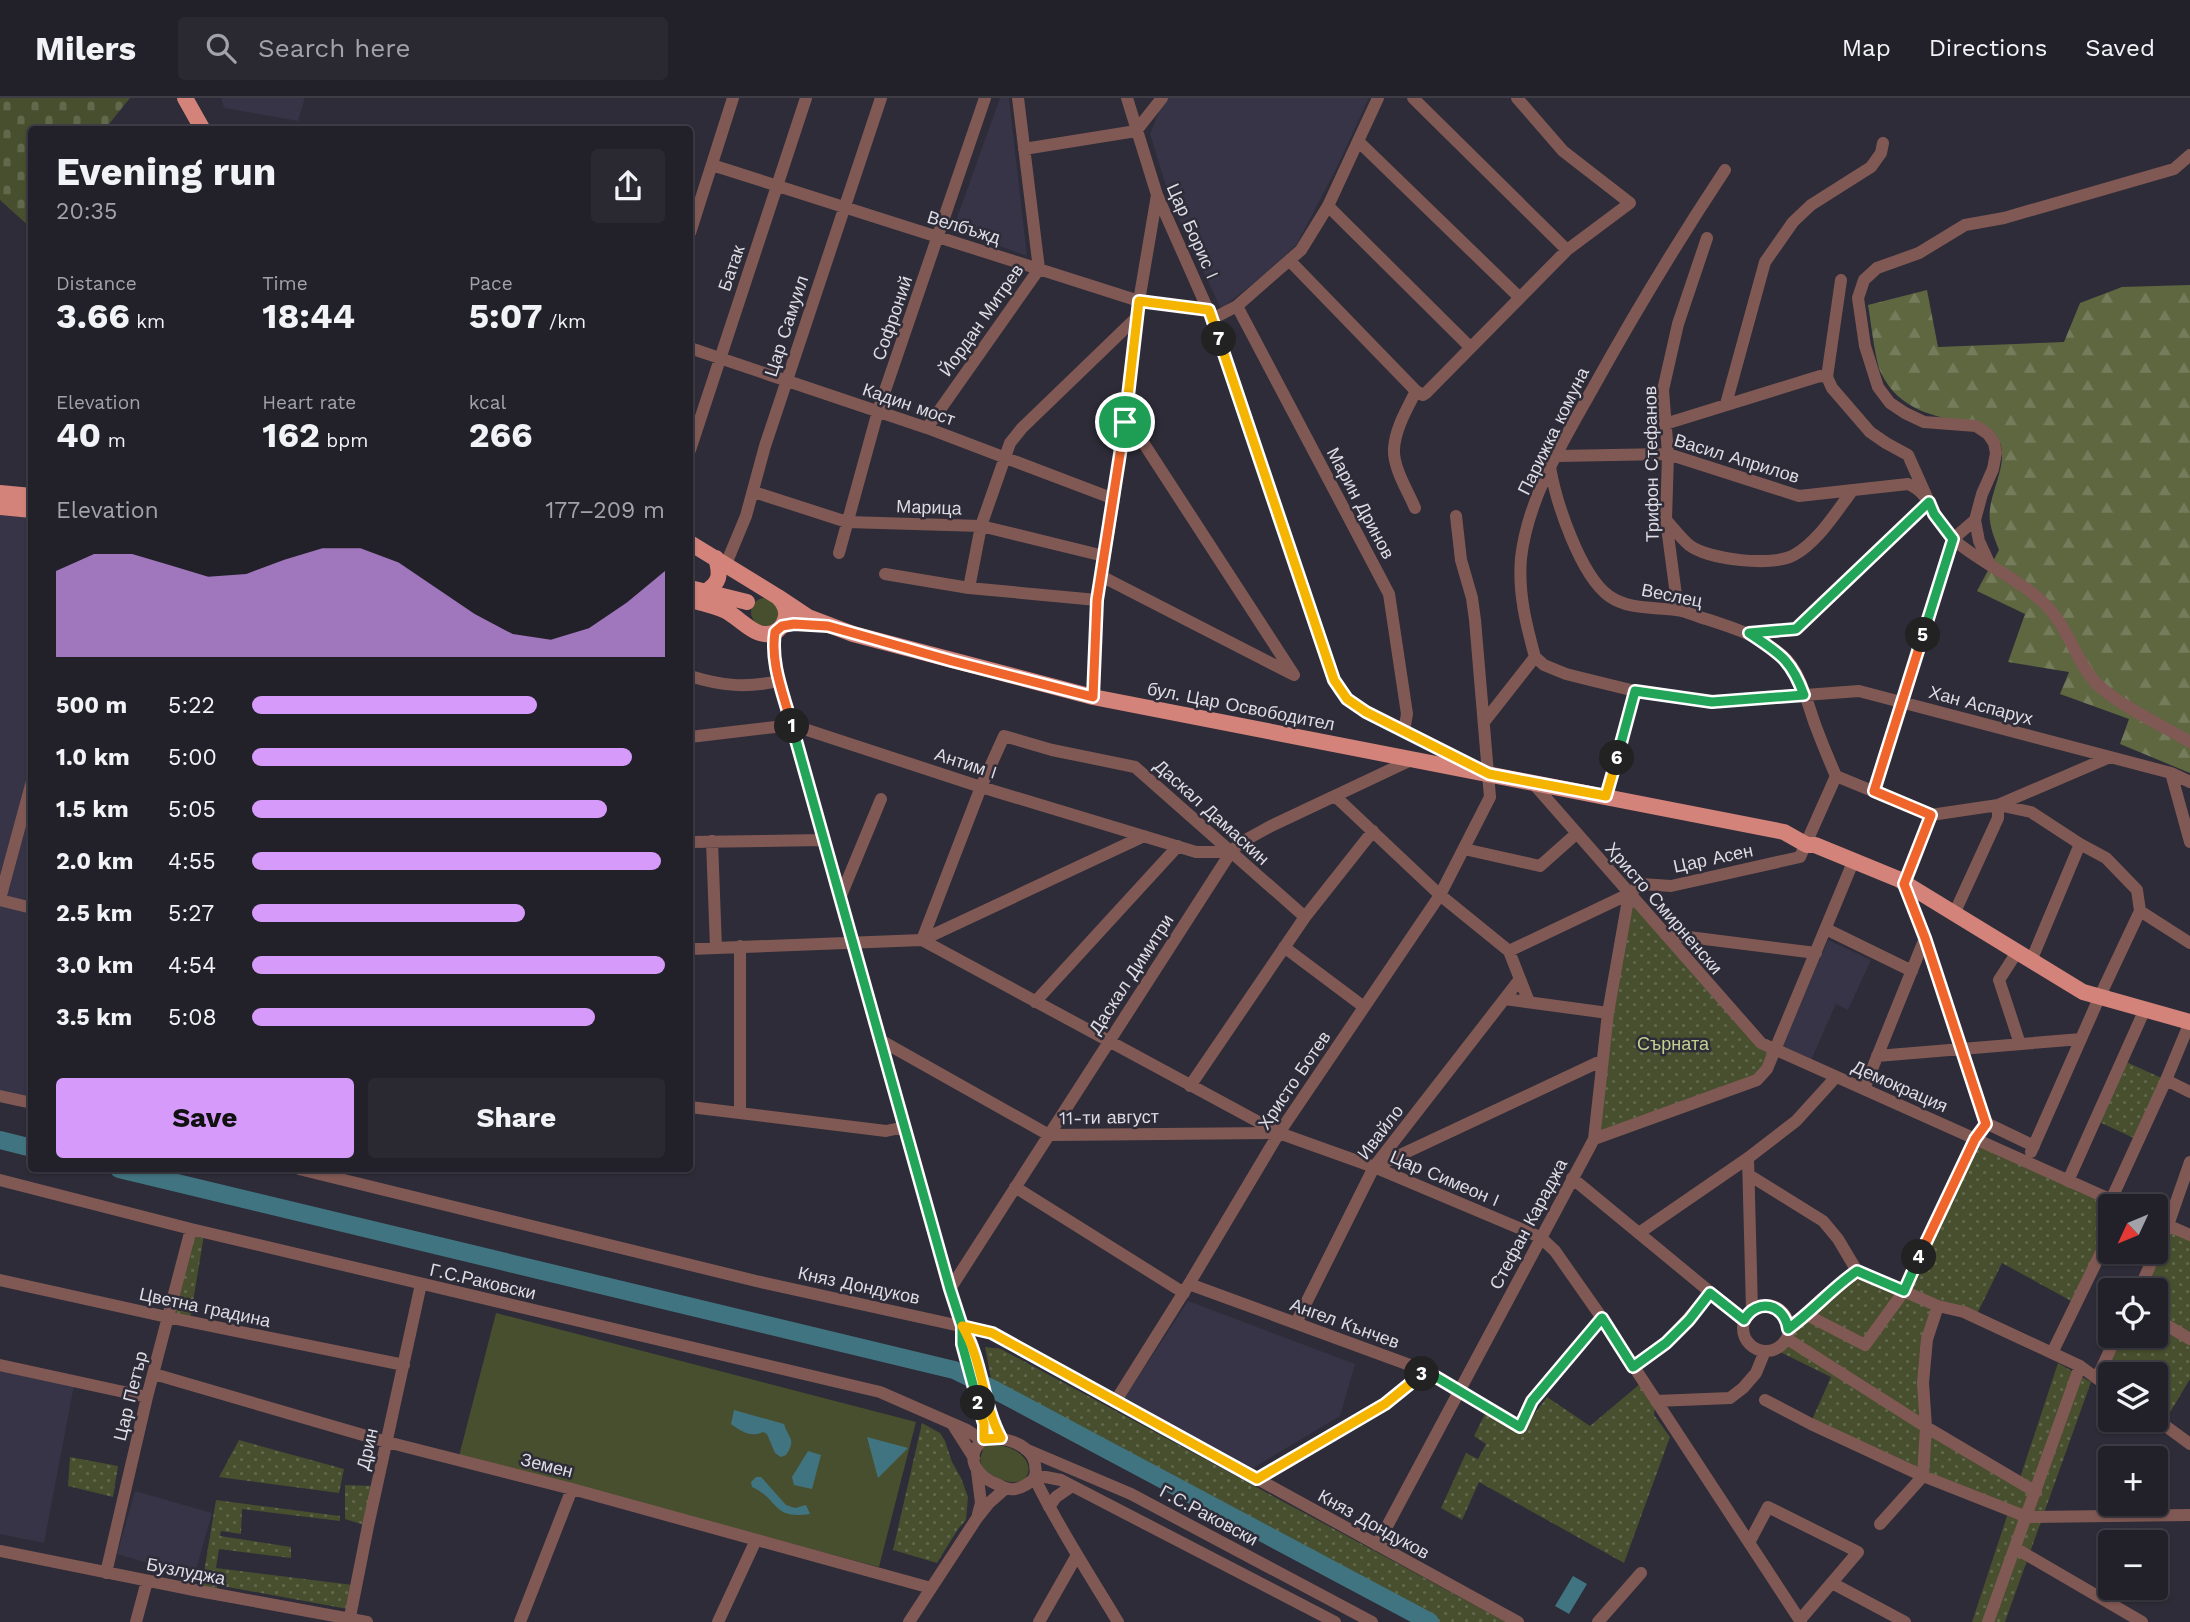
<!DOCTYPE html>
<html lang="en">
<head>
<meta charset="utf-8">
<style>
  :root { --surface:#22212a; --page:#2a2932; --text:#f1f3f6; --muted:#a2a3a8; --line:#3f3e47; --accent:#d69bfa }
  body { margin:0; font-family:"Work Sans",sans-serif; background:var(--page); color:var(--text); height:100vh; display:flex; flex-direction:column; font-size:26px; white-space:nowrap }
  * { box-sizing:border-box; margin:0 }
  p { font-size:23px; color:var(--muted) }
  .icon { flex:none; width:38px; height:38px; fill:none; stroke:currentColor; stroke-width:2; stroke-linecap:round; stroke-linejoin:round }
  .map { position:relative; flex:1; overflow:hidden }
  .details { position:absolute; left:28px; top:28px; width:665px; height:1046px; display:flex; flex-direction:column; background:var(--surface); border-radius:7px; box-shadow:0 2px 5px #0004,0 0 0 2px var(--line) }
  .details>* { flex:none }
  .needle { width:46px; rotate:226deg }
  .tools { position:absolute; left:2098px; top:1096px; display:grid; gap:14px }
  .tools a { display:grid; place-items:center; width:70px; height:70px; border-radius:7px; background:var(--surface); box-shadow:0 2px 5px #0004,0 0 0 2px var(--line); font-size:35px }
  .pin { position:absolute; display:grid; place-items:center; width:60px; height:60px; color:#fff; margin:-30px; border:4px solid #fff; border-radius:50%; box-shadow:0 2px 7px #0007 }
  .km { position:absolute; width:35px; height:35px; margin:-18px; border-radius:50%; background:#222; color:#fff; font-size:19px; line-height:35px; text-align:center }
  .round { display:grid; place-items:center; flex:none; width:74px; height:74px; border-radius:7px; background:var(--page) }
  .overview { display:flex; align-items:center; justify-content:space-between; height:119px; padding:0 28px }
  h1 { font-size:38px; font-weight:700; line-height:52px }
  .metrics { display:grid; grid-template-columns:repeat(3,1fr); gap:10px; height:119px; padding:7px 28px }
  .metrics div { display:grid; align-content:center }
  .metrics b { font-size:35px; font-weight:700 }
  .metrics small { font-size:19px; font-weight:400 }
  .metrics p { font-size:19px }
  .chart { height:196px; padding:14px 28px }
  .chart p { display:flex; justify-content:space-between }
  .chart svg { width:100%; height:126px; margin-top:7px; fill:var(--accent); opacity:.7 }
  .primary-button { display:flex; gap:14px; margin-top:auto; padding:14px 28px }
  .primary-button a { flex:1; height:80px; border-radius:7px; background:var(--accent); color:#111; font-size:28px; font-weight:700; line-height:80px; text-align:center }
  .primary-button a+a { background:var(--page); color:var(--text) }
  ul { padding:0 28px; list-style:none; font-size:23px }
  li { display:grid; grid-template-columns:112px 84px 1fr; align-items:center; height:52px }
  li i { height:18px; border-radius:9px; background:var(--accent) }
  header { display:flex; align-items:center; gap:42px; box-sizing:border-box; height:98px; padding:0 35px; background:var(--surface); border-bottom:2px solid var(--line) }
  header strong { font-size:33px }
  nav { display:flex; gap:38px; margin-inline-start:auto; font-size:24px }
  .search { width:490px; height:63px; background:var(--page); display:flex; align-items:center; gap:18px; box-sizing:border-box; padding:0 24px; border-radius:7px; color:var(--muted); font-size:26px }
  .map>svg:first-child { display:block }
</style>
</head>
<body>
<header>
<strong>Milers</strong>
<div class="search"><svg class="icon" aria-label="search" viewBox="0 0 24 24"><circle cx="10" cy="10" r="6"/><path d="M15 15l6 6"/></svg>Search here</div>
<nav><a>Map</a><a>Directions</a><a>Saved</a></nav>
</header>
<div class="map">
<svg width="2190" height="1524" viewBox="0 0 2190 1524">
  <defs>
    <pattern id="forest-firs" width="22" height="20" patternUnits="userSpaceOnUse" patternTransform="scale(1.75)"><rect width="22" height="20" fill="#5e6740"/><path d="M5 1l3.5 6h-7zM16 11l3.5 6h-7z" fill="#757c5b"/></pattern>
    <pattern id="cemetery-stones" width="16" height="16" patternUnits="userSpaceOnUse" patternTransform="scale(1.75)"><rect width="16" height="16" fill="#474f2e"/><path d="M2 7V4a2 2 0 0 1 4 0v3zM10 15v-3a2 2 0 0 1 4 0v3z" fill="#61684c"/></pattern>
    <pattern id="park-dots" width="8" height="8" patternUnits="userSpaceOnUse" patternTransform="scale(1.75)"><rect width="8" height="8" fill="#474f2e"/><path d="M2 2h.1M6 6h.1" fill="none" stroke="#61684c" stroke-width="1.8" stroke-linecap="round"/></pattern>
  </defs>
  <rect width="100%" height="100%" fill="#2d2c38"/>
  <!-- built -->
  <path fill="#363446" d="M221 0H305L298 23 224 10Z
    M1000 0H1009L1027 158 953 131Z
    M1167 0H1369L1337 69 1297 146 1266 175 1221 211 1171 104 1150 36 1160 11Z
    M0 413 31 416V1003L0 996Z
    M1828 842 1871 862 1848 912 1836 906 1811 962 1781 948Z
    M1188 1203 1355 1266 1340 1318 1253 1370 1124 1301Z
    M0 1271 74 1288 44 1445 0 1436Z
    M135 1393 212 1415 194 1479 117 1456Z"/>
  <!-- grass -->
  <path fill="#474f2e" d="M751 514a14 14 0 1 1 28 0a14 14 0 1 1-28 0Z
    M496 1215 916 1324 879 1469 459 1358Z
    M991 1346C1049 1350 1035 1411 982 1370L980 1361 984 1348Z"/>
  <!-- forest -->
  <path fill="url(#forest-firs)" d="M2190 187V675L2120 646 2129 621 2060 596 2069 574 2008 564 2025 516 1977 493 1999 452C1994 439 1988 426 1990 411 1992 389 2011 360 1997 339 1991 329 1981 328 1970 326 1933 318 1899 312 1881 275 1875 262 1871 224 1868 207L1927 192 1938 249 2064 244 2080 205 2122 189Z"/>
  <!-- cemetery -->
  <path fill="url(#cemetery-stones)" d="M0 0H130L105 31 32 32 31 130 0 102Z"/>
  <!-- park -->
  <path fill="url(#park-dots)" d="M1629 796 1775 952 1757 982 1594 1041Z
    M2122 962 2166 982 2138 1042 2095 1022Z
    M1976 1045 2110 1108V1119L2073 1204 2002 1165 1977 1216 1909 1191Z
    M2168 1127 2190 1137V1281L2163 1326 2156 1321V1276H2110V1290L2097 1280 2117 1237H2156V1192H2138Z
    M193 1134 204 1137 190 1222 174 1219Z
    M1857 1173 1938 1208 1927 1241 1926 1329 2019 1383 2058 1265 2091 1284 2005 1524H1972L2009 1412 1811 1324 1831 1279 1780 1254 1807 1217Z
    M985 1249 1001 1251 1506 1524H1430L993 1291Z
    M1641 1285 1655 1308 1654 1317 1670 1339 1624 1465 1479 1384 1462 1422 1441 1410 1466 1355 1478 1361 1486 1346 1474 1338 1486 1314 1521 1334 1547 1299 1590 1328Z
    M922 1325 940 1335 945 1343 952 1364 961 1380 968 1399 966 1422 958 1431 937 1465 893 1452Z
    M239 1342 344 1371 339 1395 219 1379Z
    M70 1359 118 1368 113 1399 68 1388Z
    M345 1387 373 1388 368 1428 345 1421Z
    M216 1402 340 1418V1423L242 1411 241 1436 221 1433 220 1438 291 1449V1460L219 1451 216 1470 353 1487 348 1511 217 1487V1494L201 1492Z"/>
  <!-- water -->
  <path fill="#417481" d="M734 1312 784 1326C788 1340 797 1341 786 1357L781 1359 775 1355 767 1336 763 1334C750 1340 741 1333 731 1326Z
    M867 1339 908 1350 878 1380Z
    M808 1353 821 1357 812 1391 794 1387 792 1379Z
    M756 1379H761L786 1407 795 1410 806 1407 810 1416C772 1422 779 1401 752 1389L751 1384Z
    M1573 1478 1587 1486 1569 1516 1555 1508Z"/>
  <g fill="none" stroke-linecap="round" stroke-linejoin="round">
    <!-- river -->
    <path stroke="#417481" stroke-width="18" d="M0 1042 32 1050
      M119 1071 954 1272 993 1291 1430 1524"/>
    <!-- minor -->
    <path stroke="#815954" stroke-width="12" d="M1127 0 1157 97 1212 221 1334 582 1340 593 1356 608 1476 670
      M1413 0 1567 152
      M1358 43 1520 200
      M1024 51 1136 33 1162 0
      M712 67 1139 203 1209 212
      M1328 108 1470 249
      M690 135 733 0
      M1290 163 1416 293 1423 297 1426 295 1567 152 1630 105 1563 53 1517 0
      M1237 208 1389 496 1407 616 1404 633
      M1212 221 1237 208 1301 152 1328 108 1378 0
      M690 250 927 330 1114 401
      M1827 279 1841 182
      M1726 306 1765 164 1793 124 1811 107 1871 69 1881 55 1883 45
      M1125 324 1137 335 1294 577
      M1665 326 1820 278 1827 279
      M927 330 1039 171 1018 0
      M690 352 806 0
      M1557 358 1668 356 1799 398 1908 386C1933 396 1934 425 1954 442 1983 467 2030 486 2053 515 2070 536 2077 564 2095 584 2116 606 2163 628 2190 644
      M754 394 847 424 981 428 1104 458
      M1415 410C1408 393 1393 370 1394 351 1395 331 1407 311 1416 293
      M1667 423C1674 431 1681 440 1689 447 1709 462 1772 469 1794 457 1818 444 1836 414 1852 393
      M839 455 878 313 985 0
      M726 466 746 418 765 348 881 0
      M1990 467 1979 443 1975 422 1982 396 1993 371 1996 355 1994 345 1988 336 1976 328 1924 324 1905 315 1890 305 1878 289 1865 248 1858 200 1864 182 1877 170 1919 155 1965 127 2004 120 2174 71 2190 57
      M885 476 969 490 1097 502
      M1101 478 1294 577
      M969 490 981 428 1010 345 1022 330 1136 220
      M1678 512 1666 422 1668 356 1663 292 1678 226 1707 140
      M775 534 773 547 775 568 950 1191 962 1228 972 1245 992 1318 1001 1340
      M1749 535 1796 532 1929 404 1908 357 1886 345 1870 334 1832 290 1827 279
      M1535 559 1544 567 1566 576 1590 582 1635 593 1712 604 1859 593 2171 675 2190 684
      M690 578C722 588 746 590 779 583
      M1093 599 1097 502 1114 401 1139 203 1157 97
      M1484 624 1535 559C1526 526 1518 495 1521 460 1528 399 1564 342 1593 290 1634 216 1678 143 1725 72
      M690 639 792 627 981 689 1196 754H1231
      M2171 675 2190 744
      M1836 678 1931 717 1998 707 2110 659
      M1532 684 1761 945 2125 1108
      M1874 693 1953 441 1975 422
      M1606 698 1635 593
      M1336 699 1440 797 1509 853 1529 904
      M1931 717 1904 786 1925 840 1986 1025 2034 1048
      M712 743 716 850
      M690 744 824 742
      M1464 751 1540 768 1576 736
      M840 800 881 701
      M0 801 32 683
      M0 802 32 810
      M1954 816 1998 720V707L2031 714 2080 746 2106 760 2137 792 2140 813 2190 845
      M1305 819 1135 669 1052 652 1004 638 981 689 922 842 1279 1035 1374 1069 1540 1139 1555 1153 1602 1220 1801 1524
      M1826 831 1912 873
      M1665 836 1816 855
      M740 848V1015
      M1284 849 1364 909
      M690 851 922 842 1144 738
      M1509 853 1629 796 1641 786 1671 788 1800 759 1836 678C1829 662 1822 645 1816 629 1807 606 1802 574 1782 557 1759 538 1734 530 1706 521 1696 518 1686 513 1676 512 1653 509 1629 512 1609 498 1580 477 1556 404 1550 369
      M2017 854 1999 882 2020 946
      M2031 863 2080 746
      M1505 901 1608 915
      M1035 904 1178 748
      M880 942 1049 1037 1275 1035
      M1877 958 2081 941
      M2166 982 2190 994
      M1190 988 1305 819 1373 733
      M1864 991 1925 840
      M0 998 32 1005
      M690 1009 886 1033 905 1029
      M1594 1041 1757 982 1767 971 1851 769
      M2031 1054 2099 900 2140 813
      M1748 1060 1752 1212
      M1379 1067 1603 962
      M299 1071 756 1183 992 1235 1518 1524
      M1749 1077 1823 1123 1838 1141 1857 1173
      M1572 1080 1744 1222
      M0 1082 191 1131 880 1294 967 1332 982 1342
      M2068 1083 2145 911
      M1015 1089 1184 1195
      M2111 1102 2166 982 2190 924
      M2156 1122 2190 1137
      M1639 1135 1748 1060 1796 1023 1836 979
      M1857 1173C1832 1190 1813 1213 1788 1231L1789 1242 1926 1329 2036 1394
      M1857 1173 1938 1208 1964 1214 2080 1268 2110 1290
      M0 1182 167 1219 404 1267
      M1189 1186 1426 1273 1520 1329 1532 1303 1602 1220
      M950 1191 1231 754 1240 745 1271 728 1413 661
      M2139 1192 2168 1127 2190 1064
      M1743 1230a23 23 0 1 1 46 0a23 23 0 1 1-46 0Z
      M1807 1217 1865 1247 1904 1193 1974 1041 1979 1034
      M2156 1221 2190 1241
      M1296 1225 1374 1069 1520 881
      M962 1228V1246L984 1326V1341
      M2052 1255 2110 1136
      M0 1267 147 1299
      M1633 1269 1666 1245 1711 1195
      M154 1276 387 1344 572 1391 931 1490
      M2097 1280 2117 1237
      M1765 1302 1811 1326 1923 1378 2027 1419 2190 1417
      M1656 1303 1730 1300 1743 1290 1756 1275 1765 1253
      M1115 1304 1189 1186 1279 1035 1440 797 1490 699 1475 522 1472 500 1461 462 1456 418
      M2156 1321 2190 1346
      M953 1327 974 1360
      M1025 1351 1131 1396 1372 1524
      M977 1373 981 1405 978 1416
      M1035 1377 1061 1382 1335 1524
      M1035 1380C1029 1385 1023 1390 1015 1391 1009 1392 1004 1390 999 1387 977 1379 962 1359 984 1341 998 1338 1019 1343 1029 1354 1039 1364 1033 1377 1039 1389 1062 1435 1091 1479 1118 1524
      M1257 1381 1385 1305 1426 1273
      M1049 1409 1056 1399 1072 1388
      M1880 1426 1923 1378 1926 1329 1923 1285 1927 1241 1938 1208
      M1750 1443 1768 1409 1858 1454 1800 1522
      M1377 1447 1594 1041 1608 915 1629 796
      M2015 1450 2142 1524
      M0 1453 199 1493 367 1524
      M106 1475 147 1299 191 1131
      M1832 1485 1905 1524
      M136 1524 147 1483
      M349 1524 368 1428 421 1186
      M520 1524 572 1391
      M718 1524 756 1442
      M909 1524 977 1420 989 1405 1006 1390
      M1039 1524 1077 1457
      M1598 1524 1641 1475
      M1988 1524 2080 1268"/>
    <!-- major -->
    <path stroke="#d38379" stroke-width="16" d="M185 0 203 32
      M0 395 32 398
      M0 409 32 412
      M690 445 778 499C783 504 787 510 786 518 785 524 783 528 778 532 759 546 742 521 726 513 715 508 702 505 690 502
      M690 490 747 504
      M705 494C720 485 721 477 716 460
      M778 499 808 519 853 536 1093 599 1784 734 1807 747H1815L1898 781 2083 894 2190 924"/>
  </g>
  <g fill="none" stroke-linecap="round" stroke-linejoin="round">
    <!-- split-1 casing -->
    <g stroke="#fff" stroke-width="14">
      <path id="split-1" d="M792 628C784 597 770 566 775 534L782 528 794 526 828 528 952 563 1093 599 1097 502 1125 324"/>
    </g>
    <!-- split-2 casing -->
    <g stroke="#fff" stroke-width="14">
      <path id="split-2" d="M792 628 950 1191 962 1228V1246L978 1305"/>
    </g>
    <!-- split-3 casing -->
    <g stroke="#fff" stroke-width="14">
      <path id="split-3" d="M978 1305 984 1326V1341L1001 1340C982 1305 983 1263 962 1228L992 1235 1257 1381 1385 1306 1422 1276"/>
    </g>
    <!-- split-4 casing -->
    <g stroke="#fff" stroke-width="14">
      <path id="split-4" d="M1422 1276 1426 1273 1520 1329 1532 1303 1602 1220 1633 1269 1666 1245 1689 1222 1710 1195 1744 1222C1757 1199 1785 1206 1788 1231 1813 1213 1832 1190 1857 1173L1904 1193 1919 1159"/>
    </g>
    <!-- split-5 casing -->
    <g stroke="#fff" stroke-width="14">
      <path id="split-5" d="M1919 1159 1975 1041 1986 1026 1925 840 1904 786 1931 717 1874 693 1923 537"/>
    </g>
    <!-- split-6 casing -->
    <g stroke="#fff" stroke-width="14">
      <path id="split-6" d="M1617 660 1635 593 1712 604 1804 597C1791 561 1780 556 1749 535L1796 531 1929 404 1934 416 1953 441 1923 537"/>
    </g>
    <!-- split-7 casing -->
    <g stroke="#fff" stroke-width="14">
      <path id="split-7" d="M1219 241 1334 582 1347 601 1366 614 1489 676 1606 698 1617 660"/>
    </g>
    <!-- split-8 casing -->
    <g stroke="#fff" stroke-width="14">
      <path id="split-8" d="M1125 324 1139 203 1209 212 1219 241"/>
    </g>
    <!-- split-1 -->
    <use href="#split-1" stroke="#f0652b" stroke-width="9"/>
    <!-- split-2 -->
    <use href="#split-2" stroke="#22a559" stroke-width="9"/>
    <!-- split-3 -->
    <use href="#split-3" stroke="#f5b400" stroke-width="9"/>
    <!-- split-4 -->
    <use href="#split-4" stroke="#22a559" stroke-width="9"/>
    <!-- split-5 -->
    <use href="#split-5" stroke="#f0652b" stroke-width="9"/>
    <!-- split-6 -->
    <use href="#split-6" stroke="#22a559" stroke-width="9"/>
    <!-- split-7 -->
    <use href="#split-7" stroke="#f5b400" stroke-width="9"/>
    <!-- split-8 -->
    <use href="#split-8" stroke="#f5b400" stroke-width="9"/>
  </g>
  <g text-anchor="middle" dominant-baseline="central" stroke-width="5" stroke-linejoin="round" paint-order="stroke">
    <!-- street labels -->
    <g font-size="18" fill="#dedde5" stroke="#2d2c38">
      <text transform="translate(964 129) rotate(17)">Велбъжд</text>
      <text transform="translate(1193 133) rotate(66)">Цар Борис I</text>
      <text transform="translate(731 170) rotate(-71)">Батак</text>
      <text transform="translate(892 220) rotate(-71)">Софроний</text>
      <text transform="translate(981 222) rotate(-55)">Йордан Митрев</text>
      <text transform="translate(786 228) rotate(-72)">Цар Самуил</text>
      <text transform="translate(909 306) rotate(19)">Кадин мост</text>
      <text transform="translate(1553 333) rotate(-64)">Парижка комуна</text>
      <text transform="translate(1737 360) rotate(17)">Васил Априлов</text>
      <text transform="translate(1651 366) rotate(-91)">Трифон Стефанов</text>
      <text transform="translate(1361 405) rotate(62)">Марин Дринов</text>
      <text transform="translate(929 409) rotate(2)">Марица</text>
      <text transform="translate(1672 497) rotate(11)">Веслец</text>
      <text transform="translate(1981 607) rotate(15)">Хан Аспарух</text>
      <text transform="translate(1241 608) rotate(11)">бул. Цар Освободител</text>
      <text transform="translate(966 665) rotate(18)">Антим I</text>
      <text transform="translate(1212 714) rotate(42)">Даскал Дамаскин</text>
      <text transform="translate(1713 760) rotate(-12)">Цар Асен</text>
      <text transform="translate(1664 810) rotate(49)">Христо Смирненски</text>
      <text transform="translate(1131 876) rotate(-57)">Даскал Димитри</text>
      <text transform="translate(1294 982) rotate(-56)">Христо Ботев</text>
      <text transform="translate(1900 988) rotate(24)">Демокрация</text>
      <text transform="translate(1109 1019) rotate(-1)">11-ти август</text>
      <text transform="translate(1380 1034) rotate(-53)">Ивайло</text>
      <text transform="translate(1445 1080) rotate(23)">Цар Симеон I</text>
      <text transform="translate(1528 1126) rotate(-62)">Стефан Караджа</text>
      <text transform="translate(483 1183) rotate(13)">Г.С.Раковски</text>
      <text transform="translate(859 1187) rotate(12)">Княз Дондуков</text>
      <text transform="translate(205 1209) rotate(12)">Цветна градина</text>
      <text transform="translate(1345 1225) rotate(20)">Ангел Кънчев</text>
      <text transform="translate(130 1298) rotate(-76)">Цар Петър</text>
      <text transform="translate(367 1351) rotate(-77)">Дрин</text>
      <text transform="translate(547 1367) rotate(14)">Земен</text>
      <text transform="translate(1209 1417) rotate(28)">Г.С.Раковски</text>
      <text transform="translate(1374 1426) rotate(29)">Княз Дондуков</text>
      <text transform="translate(186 1473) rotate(11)">Бузлуджа</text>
    </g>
    <!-- park labels -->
    <g font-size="18" fill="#c2d290" stroke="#2d2c38">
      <text x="1673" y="945">Сърната</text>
    </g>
  </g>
</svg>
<div class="tools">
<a><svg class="needle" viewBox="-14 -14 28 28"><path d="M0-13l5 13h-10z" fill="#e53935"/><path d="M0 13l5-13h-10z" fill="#a2a3a8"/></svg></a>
<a><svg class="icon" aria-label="locate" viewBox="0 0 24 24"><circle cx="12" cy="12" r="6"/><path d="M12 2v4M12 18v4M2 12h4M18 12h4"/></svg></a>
<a><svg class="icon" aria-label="layers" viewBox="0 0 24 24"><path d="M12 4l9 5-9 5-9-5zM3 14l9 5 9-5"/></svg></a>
<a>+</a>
<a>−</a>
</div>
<div class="pin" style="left:1125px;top:324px;background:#1e9e55"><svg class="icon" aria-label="arrive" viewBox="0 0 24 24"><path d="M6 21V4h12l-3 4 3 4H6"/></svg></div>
<b class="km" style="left:792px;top:628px">1</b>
<b class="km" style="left:978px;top:1305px">2</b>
<b class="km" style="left:1422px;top:1276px">3</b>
<b class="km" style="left:1919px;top:1159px">4</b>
<b class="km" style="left:1923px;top:537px">5</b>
<b class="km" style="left:1617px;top:660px">6</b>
<b class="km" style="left:1219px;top:241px">7</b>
<section class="details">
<div class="overview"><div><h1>Evening run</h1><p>20:35</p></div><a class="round"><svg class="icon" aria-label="share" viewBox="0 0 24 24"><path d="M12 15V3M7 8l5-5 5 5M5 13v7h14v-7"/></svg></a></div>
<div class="metrics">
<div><p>Distance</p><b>3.66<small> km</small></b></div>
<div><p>Time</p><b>18:44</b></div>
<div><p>Pace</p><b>5:07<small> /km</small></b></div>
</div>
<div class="metrics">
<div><p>Elevation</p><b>40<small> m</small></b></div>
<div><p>Heart rate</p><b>162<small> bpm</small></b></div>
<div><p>kcal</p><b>266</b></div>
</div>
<div class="chart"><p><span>Elevation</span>177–209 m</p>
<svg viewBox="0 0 160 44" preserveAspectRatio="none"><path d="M0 44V14L10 8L20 8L30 12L40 16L50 15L60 10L70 6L80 6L90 11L100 20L110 29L120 36L130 38L140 34L150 25L160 14V44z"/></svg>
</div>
<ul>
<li><b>500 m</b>5:22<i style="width:69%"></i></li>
<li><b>1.0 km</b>5:00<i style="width:92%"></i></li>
<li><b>1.5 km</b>5:05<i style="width:86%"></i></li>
<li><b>2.0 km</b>4:55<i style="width:99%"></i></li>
<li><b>2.5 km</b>5:27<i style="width:66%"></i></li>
<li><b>3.0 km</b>4:54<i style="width:100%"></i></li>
<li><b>3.5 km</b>5:08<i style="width:83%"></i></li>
</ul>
<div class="primary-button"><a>Save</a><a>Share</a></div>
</section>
</div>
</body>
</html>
